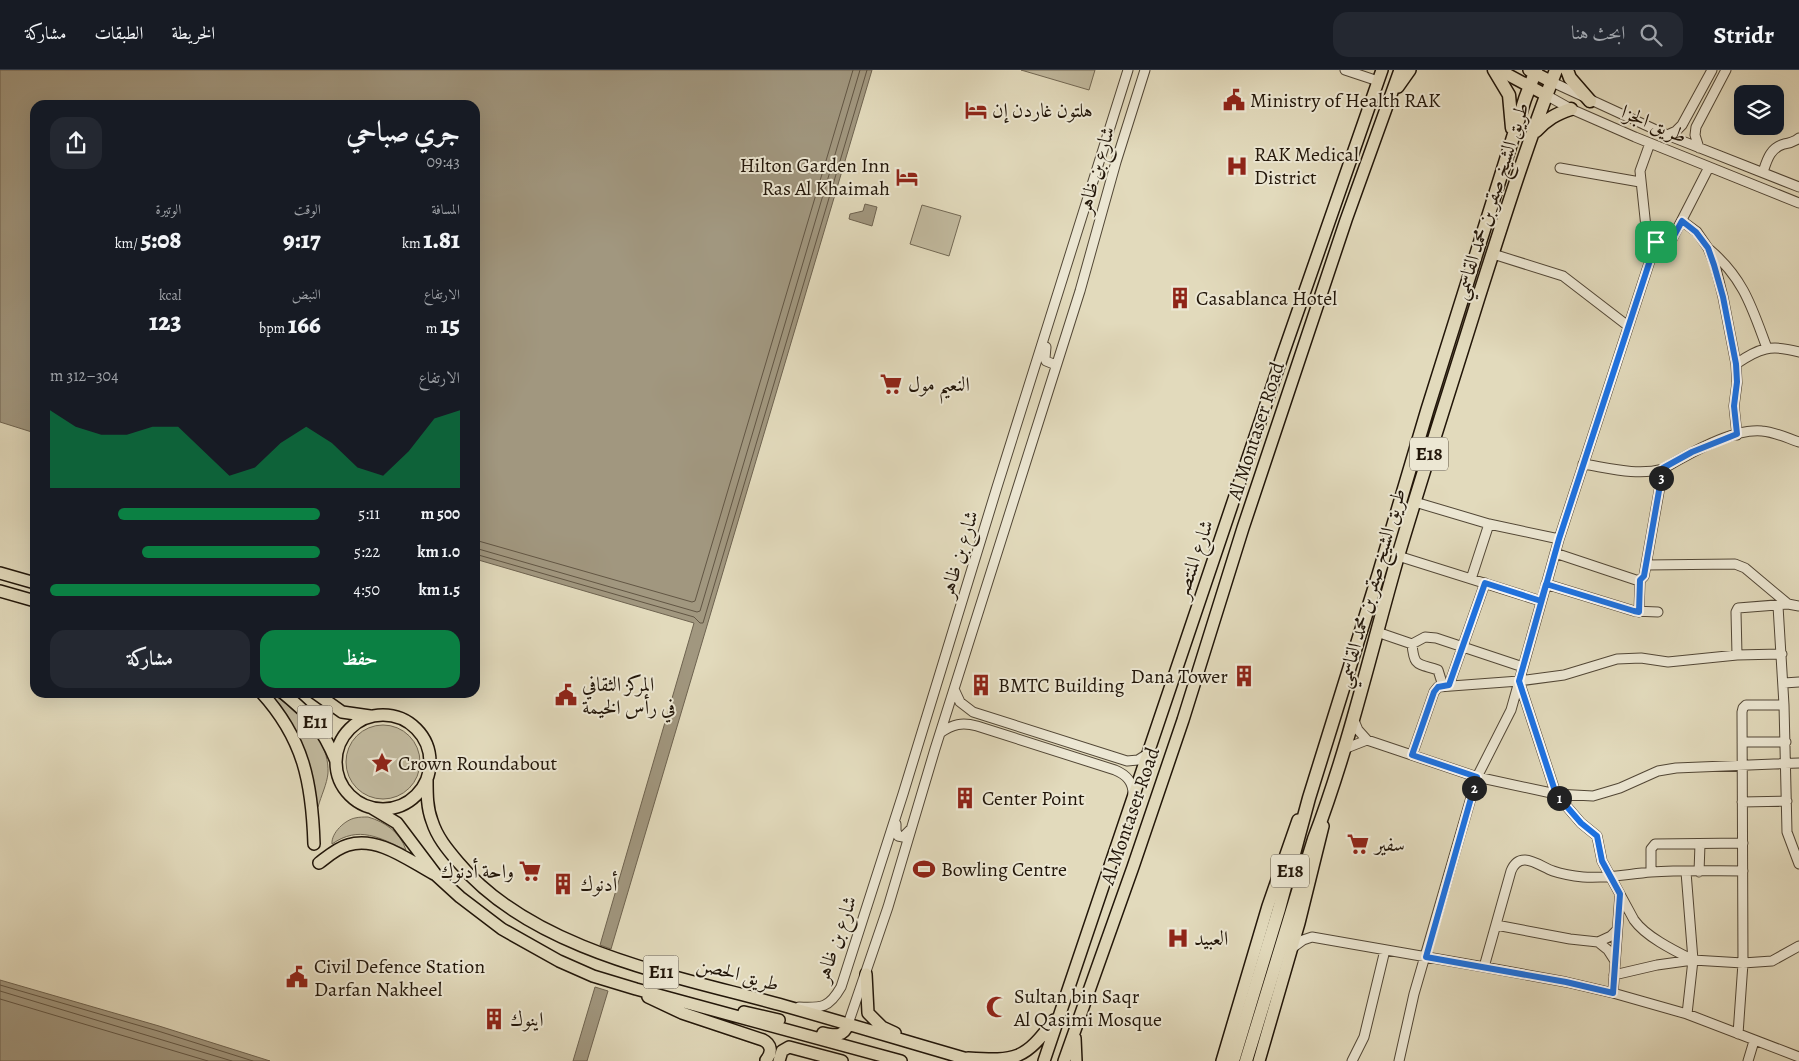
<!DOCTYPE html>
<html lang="ar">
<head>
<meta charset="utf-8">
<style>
  :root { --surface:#171b24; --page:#242831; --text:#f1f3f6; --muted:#9ea1a6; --line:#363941; --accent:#0b8043 }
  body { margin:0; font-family:Alegreya,Amiri,serif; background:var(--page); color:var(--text); direction:rtl; height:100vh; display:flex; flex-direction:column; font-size:19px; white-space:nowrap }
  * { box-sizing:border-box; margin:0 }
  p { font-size:16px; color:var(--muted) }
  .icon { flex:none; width:28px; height:28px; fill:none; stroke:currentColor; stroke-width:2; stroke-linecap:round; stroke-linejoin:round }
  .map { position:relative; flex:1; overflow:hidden; direction:ltr }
  .panel { position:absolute; left:30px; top:30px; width:450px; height:598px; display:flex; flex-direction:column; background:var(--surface); border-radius:15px; box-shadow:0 5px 20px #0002; direction:rtl }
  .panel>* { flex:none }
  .fabs { position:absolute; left:1734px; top:15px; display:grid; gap:10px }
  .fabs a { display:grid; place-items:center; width:50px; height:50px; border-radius:10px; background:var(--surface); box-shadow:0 5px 20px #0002; font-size:25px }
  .pin { position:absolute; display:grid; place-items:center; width:42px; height:42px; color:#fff; margin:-21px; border-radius:10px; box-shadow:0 2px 8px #0006 }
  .km { position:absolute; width:25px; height:25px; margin:-12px; border-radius:50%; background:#222; color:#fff; font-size:14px; line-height:25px; text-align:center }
  .round { display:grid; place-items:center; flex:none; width:52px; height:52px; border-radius:15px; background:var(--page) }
  .headline { display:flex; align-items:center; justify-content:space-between; height:85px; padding:0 20px }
  h1 { font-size:28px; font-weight:800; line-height:38px }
  .figures { display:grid; grid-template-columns:repeat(3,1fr); gap:8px; height:85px; padding:5px 20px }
  .figures div { display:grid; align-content:center }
  .figures b { font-size:25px; font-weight:800 }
  .figures small { font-size:14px; font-weight:400 }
  .figures p { font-size:14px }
  .chart { height:140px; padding:10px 20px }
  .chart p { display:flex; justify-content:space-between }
  .chart svg { width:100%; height:90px; margin-top:5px; fill:var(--accent); opacity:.7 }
  .primary-button { display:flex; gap:10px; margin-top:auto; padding:10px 20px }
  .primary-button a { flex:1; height:58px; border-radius:15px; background:var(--accent); color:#fff; font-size:20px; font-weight:800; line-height:58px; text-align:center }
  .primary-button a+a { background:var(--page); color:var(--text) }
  ul { padding:0 20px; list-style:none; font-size:16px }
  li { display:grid; grid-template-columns:80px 60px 1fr; align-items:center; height:38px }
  li i { height:12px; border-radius:6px; background:var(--accent) }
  header { display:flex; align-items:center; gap:30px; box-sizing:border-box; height:70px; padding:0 25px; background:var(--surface); border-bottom:1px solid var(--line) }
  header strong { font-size:24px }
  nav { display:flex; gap:28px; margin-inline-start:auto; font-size:18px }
  .search { width:350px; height:45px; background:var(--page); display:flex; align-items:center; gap:12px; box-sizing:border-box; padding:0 18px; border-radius:15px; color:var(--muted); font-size:19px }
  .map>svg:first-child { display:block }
</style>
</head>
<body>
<header>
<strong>Stridr</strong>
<div class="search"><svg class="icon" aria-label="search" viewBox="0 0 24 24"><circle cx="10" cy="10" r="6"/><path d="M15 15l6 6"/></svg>ابحث هنا</div>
<nav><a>الخريطة</a><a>الطبقات</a><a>مشاركة</a></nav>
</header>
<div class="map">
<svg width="1799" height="991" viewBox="0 0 1799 991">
  <rect width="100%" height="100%" fill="#e2dabc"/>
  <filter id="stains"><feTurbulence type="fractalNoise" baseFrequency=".004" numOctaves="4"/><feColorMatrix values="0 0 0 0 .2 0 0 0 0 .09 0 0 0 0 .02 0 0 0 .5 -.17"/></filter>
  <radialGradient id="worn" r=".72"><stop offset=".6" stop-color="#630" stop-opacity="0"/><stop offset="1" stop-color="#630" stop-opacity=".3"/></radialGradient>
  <!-- green -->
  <path fill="#c1b99e" stroke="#726854" d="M1021 0H1095L1089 20Z
    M922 135 961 146 949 186 910 174Z
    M268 623C279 626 288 636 296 643 314 660 329 678 328 703 327 714 321 726 318 737H315C314 690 299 658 268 623Z
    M346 692a37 37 0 1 1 74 0a37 37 0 1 1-74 0Z
    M368 747C385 752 400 762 406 780 380 768 359 755 332 774 331 763 345 750 355 748 359 747 364 747 368 747Z"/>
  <!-- water -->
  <path fill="#a1977f" stroke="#6e6350" d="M0 0H872L611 879 600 875 694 553 475 489V35H35V363L0 352Z
    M865 134 877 137 872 156 849 149 850 144 863 141Z
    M0 910 159 956 270 991H0Z
    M595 917 608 921 587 991H573Z"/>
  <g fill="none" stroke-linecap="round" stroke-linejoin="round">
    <!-- shore -->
    <path stroke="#625644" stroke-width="1" d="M475 470 692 532 695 531 853 0
      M475 478 697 542 700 541 860 0
      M475 484 694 547 700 553H703L867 0
      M0 915 158 961 253 991
      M0 921 232 991
      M0 929 208 991"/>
    <!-- minor casing -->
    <g stroke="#524736" stroke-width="11">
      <path id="minor" d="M1345 0 1378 11
        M1552 12 1667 65 1799 117
        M1546 25 1571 39 1635 67 1799 133
        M1667 65 1676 61 1682 55 1712 0
        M1650 73 1640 101 1647 167C1651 172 1663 176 1669 175L1709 97
        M1699 78 1695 65 1696 57 1726 0
        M1560 98 1640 112
        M1763 102C1767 90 1770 78 1784 74 1790 73 1794 72 1799 68
        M1682 151 1697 162 1708 178 1715 195 1723 227 1736 294 1737 313 1734 336 1737 365
        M1710 180C1744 209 1752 238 1767 278
        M1493 184 1563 206 1628 256
        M1046 277 1045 288 1046 291 1056 295
        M1736 294C1759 278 1771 274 1799 282
        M1583 394C1609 398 1637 406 1663 399 1688 384 1733 358 1762 361 1775 362 1787 368 1799 372
        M1415 432 1489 454 1559 469
        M1555 483 1636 510H1640
        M1398 486 1541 531
        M1646 495 1735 494 1745 498 1788 534
        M1471 509 1489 454
        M1546 514 1634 541 1658 542
        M1778 536 1784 635 1787 762 1799 794
        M1639 542 1640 510 1644 506 1663 399
        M1377 562 1412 574 1425 567 1436 568 1523 597
        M1412 574C1414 597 1417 593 1438 600L1443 616
        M1737 585 1782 584
        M1519 611 1556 724 1581 753 1597 766 1602 791 1634 850C1646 867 1675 881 1693 890
        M1784 613 1799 612
        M1449 615 1485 513
        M954 619 960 632 973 642 1127 691 1138 690 1149 683
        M1353 648 1358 660 1367 670 1477 707 1556 724 1593 726 1620 718 1658 701 1676 698 1799 693
        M940 663C953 654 962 652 977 656L1115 700C1127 705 1133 712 1133 724
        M1742 672H1786
        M1344 679 1367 670
        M1412 685 1434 622 1438 617 1519 611 1564 605 1617 589 1641 588 1668 592 1737 585 1736 542 1738 538 1788 534 1799 536
        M1742 732 1787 731
        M896 754V761L898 766 903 767 911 759
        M1651 802V779L1655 774 1743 773
        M1686 802 1693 890 1687 944
        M1699 802 1700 774
        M1496 855 1570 869 1598 872 1608 880 1615 891
        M1598 872 1611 866 1617 860
        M1292 878 1303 870 1312 867 1484 897 1566 912 1613 923 1687 944 1799 987
        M1484 897 1511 801C1520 779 1539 796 1553 801 1562 804 1573 806 1583 807 1606 809 1628 804 1651 802 1682 800 1712 801 1743 801
        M1614 905 1657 895 1693 890 1743 893 1772 891 1799 876
        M1613 923 1620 824
        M799 937C822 938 829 938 841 917L903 724 997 417 1128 0
        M848 954 888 837 935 679 1080 221 1116 92 1145 0
        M1738 964 1743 893 1742 642 1743 638 1746 635H1784
        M1352 991 1364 967 1385 880
        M1399 991 1414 924 1477 707 1511 640 1559 469 1656 172
        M1748 991 1754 971"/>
    </g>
    <!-- major casing -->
    <g stroke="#221609" stroke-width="14">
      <path id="major" d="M1499 0 1546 25
        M1529 0 1552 12
        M1398 17 1410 0
        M0 503 35 513
        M0 521 35 531
        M261 622C304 669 312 713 314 774
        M282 622C310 645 322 657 336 691
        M314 622 342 642 370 646
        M336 692a47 47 0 1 1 94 0a47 47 0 1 1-94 0Z
        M427 710C427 724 427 738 432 751 437 767 447 779 458 792 533 882 678 906 785 936 849 954 911 973 974 991
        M372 738 397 753 437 806 460 827 502 859 559 891 593 906 636 919 901 991
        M319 793C327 787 337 778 348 775 378 766 408 790 434 804
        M866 904 868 943 882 957 895 963
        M648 927 682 943 763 970C771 974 773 982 766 990
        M744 942 779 950
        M823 963C835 966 844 967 848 954
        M1075 968 1076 991
        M968 988C1016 991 1025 990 1054 950
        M779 991 782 981 789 977 842 991
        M1044 991 1283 284 1382 0
        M1064 991 1133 797 1183 650 1243 458 1346 150 1400 0
        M1222 991 1268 836 1298 750
        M1259 991 1299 853 1323 756"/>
    </g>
    <!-- highway casing -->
    <g stroke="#221609" stroke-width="15">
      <path id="highway" d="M1494 0 1509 25 1512 58
        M1567 0 1570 8 1590 31
        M1536 61C1547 49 1556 44 1571 39
        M1233 991 1279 839 1309 728 1379 503 1427 341 1525 29 1536 0
        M1246 991 1314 769C1349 677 1371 580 1398 486 1424 399 1452 313 1479 226 1503 151 1527 74 1556 0"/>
    </g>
    <!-- minor -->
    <use href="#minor" stroke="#ece7d3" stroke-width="9"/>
    <!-- major -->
    <use href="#major" stroke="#e2dabc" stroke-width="11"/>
    <!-- highway -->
    <use href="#highway" stroke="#e2dabc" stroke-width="12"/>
  </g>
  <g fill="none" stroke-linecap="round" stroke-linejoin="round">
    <!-- route casing -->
    <g stroke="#fff" stroke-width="10">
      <path id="route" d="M1656 172 1559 469 1523 597 1519 611 1556 724 1581 753 1597 766 1602 791 1620 824 1613 923 1566 912 1426 887 1477 707 1412 685 1434 622 1438 617 1449 615 1485 513 1541 531 1546 514 1634 541 1639 542 1640 510 1644 506 1663 398 1692 382 1737 364 1734 336 1737 312 1736 294 1723 227 1714 195 1708 178 1696 162 1682 151 1669 175 1656 172"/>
    </g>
    <!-- route -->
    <use href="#route" stroke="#1a73e8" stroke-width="6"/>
  </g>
  <!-- icons -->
  <defs>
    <g id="civic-bare" transform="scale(1.725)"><path d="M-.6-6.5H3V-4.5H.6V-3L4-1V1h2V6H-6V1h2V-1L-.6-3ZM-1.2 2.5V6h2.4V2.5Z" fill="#8f2418" stroke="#ece7d3" stroke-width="2.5" paint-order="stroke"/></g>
    <g id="hotel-bare" transform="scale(1.725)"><path d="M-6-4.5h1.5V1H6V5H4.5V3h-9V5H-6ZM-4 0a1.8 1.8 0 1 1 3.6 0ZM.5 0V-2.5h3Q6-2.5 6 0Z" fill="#8f2418" stroke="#ece7d3" stroke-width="2.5" paint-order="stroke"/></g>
    <g id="hospital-bare" transform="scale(1.725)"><path d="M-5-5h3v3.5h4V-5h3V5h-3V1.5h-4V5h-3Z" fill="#8f2418" stroke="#ece7d3" stroke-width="2.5" paint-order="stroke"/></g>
    <g id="building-bare" transform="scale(1.725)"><path d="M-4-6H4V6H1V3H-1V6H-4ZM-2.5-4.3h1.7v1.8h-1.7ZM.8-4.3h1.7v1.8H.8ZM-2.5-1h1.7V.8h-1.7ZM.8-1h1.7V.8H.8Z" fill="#8f2418" stroke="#ece7d3" stroke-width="2.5" paint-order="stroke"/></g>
    <g id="supermarket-bare" transform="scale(1.725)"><path d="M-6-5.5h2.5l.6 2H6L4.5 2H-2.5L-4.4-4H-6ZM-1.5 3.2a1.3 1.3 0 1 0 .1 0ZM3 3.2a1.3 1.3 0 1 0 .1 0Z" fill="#8f2418" stroke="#ece7d3" stroke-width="2.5" paint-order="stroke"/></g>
    <g id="sight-bare" transform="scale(1.725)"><path d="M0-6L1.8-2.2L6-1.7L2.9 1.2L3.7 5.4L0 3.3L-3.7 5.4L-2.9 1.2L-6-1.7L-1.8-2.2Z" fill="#8f2418" stroke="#ece7d3" stroke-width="2.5" paint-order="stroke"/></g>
    <g id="stadium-bare" transform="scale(1.725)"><path d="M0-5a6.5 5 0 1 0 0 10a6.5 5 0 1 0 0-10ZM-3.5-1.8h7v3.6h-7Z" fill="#8f2418" stroke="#ece7d3" stroke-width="2.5" paint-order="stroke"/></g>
    <g id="mosque-bare" transform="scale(1.725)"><path d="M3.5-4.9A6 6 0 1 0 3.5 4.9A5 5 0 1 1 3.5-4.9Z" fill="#8f2418" stroke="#ece7d3" stroke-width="2.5" paint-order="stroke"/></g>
  </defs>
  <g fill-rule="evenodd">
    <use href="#civic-bare" x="1234" y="30"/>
    <use href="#hotel-bare" x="976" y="40"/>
    <use href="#hospital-bare" x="1237" y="96"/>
    <use href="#hotel-bare" x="907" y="107"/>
    <use href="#building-bare" x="1180" y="228"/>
    <use href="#supermarket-bare" x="891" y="314"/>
    <use href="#building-bare" x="1244" y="606"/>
    <use href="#building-bare" x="981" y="615"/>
    <use href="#civic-bare" x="566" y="625"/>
    <use href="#sight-bare" x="382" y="693"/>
    <use href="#building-bare" x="965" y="728"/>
    <use href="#supermarket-bare" x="1358" y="774"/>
    <use href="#stadium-bare" x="924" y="799"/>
    <use href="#supermarket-bare" x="530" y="801"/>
    <use href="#building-bare" x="563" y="814"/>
    <use href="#hospital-bare" x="1178" y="868"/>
    <use href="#civic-bare" x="297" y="907"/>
    <use href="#mosque-bare" x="997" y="937"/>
    <use href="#building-bare" x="494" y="949"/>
  </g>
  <g text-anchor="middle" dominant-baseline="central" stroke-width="4" stroke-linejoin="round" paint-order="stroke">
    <!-- shield labels -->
    <g fill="#ece7d3" stroke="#5f5546" stroke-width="1">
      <rect x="1410" y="367.5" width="38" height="33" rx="4"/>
      <rect x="297.5" y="635.5" width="35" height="33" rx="4"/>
      <rect x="1271" y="784.5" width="38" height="33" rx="4"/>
      <rect x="643.5" y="885.5" width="35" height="33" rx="4"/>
    </g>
    <g font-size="19" font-weight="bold" fill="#221609">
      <text x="1429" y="384">E18</text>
      <text x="315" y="652">E11</text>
      <text x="1290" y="801">E18</text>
      <text x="661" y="902">E11</text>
    </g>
    <!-- poi labels -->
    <g font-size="20" fill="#221609" stroke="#ece7d3" text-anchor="start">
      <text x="1250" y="30">Ministry of Health RAK</text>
      <text x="992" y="40">هلتون غاردن إن</text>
      <text x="1254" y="84">RAK Medical<tspan x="1254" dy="23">District</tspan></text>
      <text x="890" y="95" text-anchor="end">Hilton Garden Inn<tspan x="890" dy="23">Ras Al Khaimah</tspan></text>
      <text x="1196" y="228">Casablanca Hotel</text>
      <text x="908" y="314">النعيم مول</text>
      <text x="1228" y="606" text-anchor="end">Dana Tower</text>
      <text x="582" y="614">المركز الثقافي<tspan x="582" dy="23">في رأس الخيمة</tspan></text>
      <text x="998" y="615">BMTC Building</text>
      <text x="398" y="693">Crown Roundabout</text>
      <text x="982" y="728">Center Point</text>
      <text x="1375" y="774">سفير</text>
      <text x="941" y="799">Bowling Centre</text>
      <text x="514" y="801" text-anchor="end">واحة أدنوك</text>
      <text x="580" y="814">أدنوك</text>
      <text x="1194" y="868">العبيد</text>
      <text x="314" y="896">Civil Defence Station<tspan x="314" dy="23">Darfan Nakheel</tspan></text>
      <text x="1014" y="926">Sultan bin Saqr<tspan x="1014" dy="23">Al Qasimi Mosque</tspan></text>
      <text x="510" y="949">اينوك</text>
    </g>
    <!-- street labels -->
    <g font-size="20" fill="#221609" stroke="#ece7d3">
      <text transform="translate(1654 54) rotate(23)">طريق الجزا</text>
      <text transform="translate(1096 100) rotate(-74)">شارع بن ظاهر</text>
      <text transform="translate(1491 131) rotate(-72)">طريق الشيخ صقر بن محمد القاسمي</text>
      <text transform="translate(1256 361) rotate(-72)">Al Montaser Road</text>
      <text transform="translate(959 484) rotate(-73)">شارع بن ظاهر</text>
      <text transform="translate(1194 489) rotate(-71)">شارع المنتصر</text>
      <text transform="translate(1371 518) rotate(-74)">طريق الشيخ صقر بن محمد القاسمي</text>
      <text transform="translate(1130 746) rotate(-71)">Al Montaser Road</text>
      <text transform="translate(836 869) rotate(-71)">شارع بن ظاهر</text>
      <text transform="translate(738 904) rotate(15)">طريق الحصن</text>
    </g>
  </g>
  <rect width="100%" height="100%" filter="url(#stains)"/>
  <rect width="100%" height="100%" fill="url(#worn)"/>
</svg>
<div class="fabs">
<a><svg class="icon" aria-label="layers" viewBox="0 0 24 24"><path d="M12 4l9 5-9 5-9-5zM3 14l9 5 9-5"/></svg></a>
</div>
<div class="pin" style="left:1656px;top:172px;background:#1e9e55"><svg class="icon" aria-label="arrive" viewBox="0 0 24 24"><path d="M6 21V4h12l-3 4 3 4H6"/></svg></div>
<b class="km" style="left:1559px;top:728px">1</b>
<b class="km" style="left:1474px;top:718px">2</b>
<b class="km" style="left:1661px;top:408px">3</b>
<section class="panel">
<div class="headline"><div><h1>جري صباحي</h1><p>09:43</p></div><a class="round"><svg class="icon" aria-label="share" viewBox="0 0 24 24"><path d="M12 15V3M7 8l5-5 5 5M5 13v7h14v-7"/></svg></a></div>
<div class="figures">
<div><p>المسافة</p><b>1.81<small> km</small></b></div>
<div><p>الوقت</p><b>9:17</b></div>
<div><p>الوتيرة</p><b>5:08<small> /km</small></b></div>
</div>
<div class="figures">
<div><p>الارتفاع</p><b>15<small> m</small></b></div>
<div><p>النبض</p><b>166<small> bpm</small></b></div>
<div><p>kcal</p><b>123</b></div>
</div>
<div class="chart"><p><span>الارتفاع</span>304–312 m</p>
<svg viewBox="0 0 160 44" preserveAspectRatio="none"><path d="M0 44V6L10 14L20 18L30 18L40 14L50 14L60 26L70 38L80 34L90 22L100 14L110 22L120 34L130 38L140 26L150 10L160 6V44z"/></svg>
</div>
<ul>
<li><b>500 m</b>5:11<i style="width:75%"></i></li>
<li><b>1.0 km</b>5:22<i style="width:66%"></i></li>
<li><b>1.5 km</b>4:50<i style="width:100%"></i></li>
</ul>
<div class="primary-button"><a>حفظ</a><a>مشاركة</a></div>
</section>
</div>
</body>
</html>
